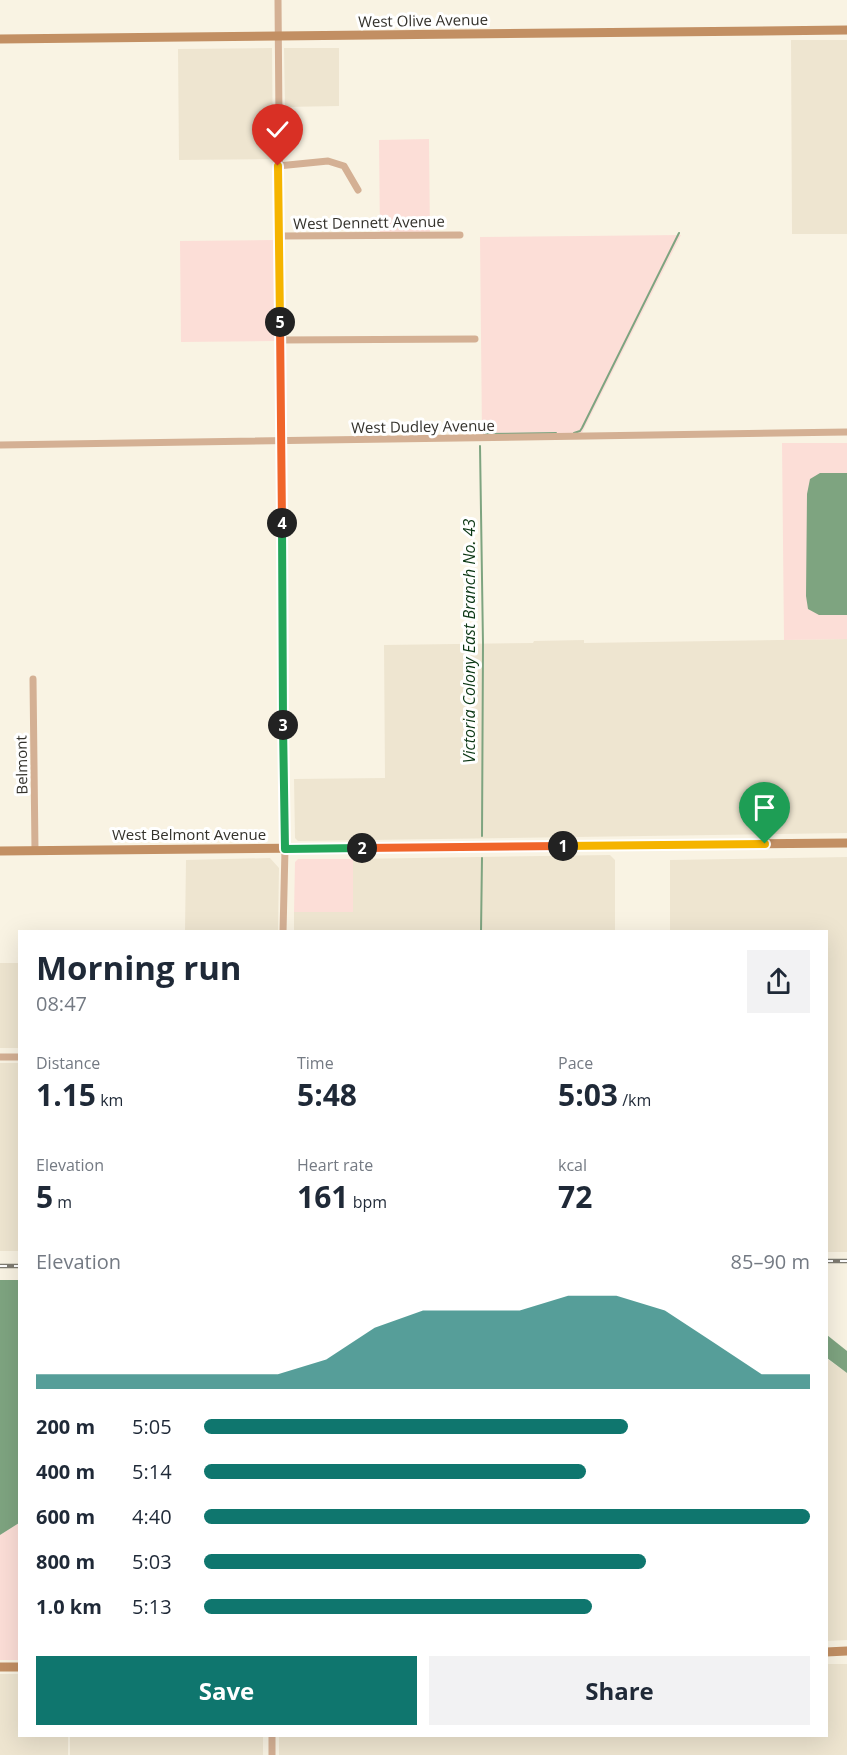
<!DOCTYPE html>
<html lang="en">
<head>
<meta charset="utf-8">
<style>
  :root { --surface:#fff; --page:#f2f2f3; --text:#1f2937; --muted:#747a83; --accent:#0f766e }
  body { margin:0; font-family:"Open Sans",sans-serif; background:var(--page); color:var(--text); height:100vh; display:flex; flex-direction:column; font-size:22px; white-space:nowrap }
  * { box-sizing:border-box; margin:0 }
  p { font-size:20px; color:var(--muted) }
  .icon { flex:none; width:33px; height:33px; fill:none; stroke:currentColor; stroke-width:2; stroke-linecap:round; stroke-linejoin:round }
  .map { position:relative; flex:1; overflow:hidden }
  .sheet { position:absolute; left:18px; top:930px; width:810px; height:807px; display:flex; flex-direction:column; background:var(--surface); border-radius:0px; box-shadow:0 6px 24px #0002 }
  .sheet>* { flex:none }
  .pin { position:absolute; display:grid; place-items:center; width:51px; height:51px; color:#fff; margin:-62px -26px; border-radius:50% 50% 50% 0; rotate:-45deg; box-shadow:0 0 6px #0007 }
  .pin .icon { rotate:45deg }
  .km { position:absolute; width:30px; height:30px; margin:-15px; border-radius:50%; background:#222; color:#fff; font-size:16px; line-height:30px; text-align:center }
  .round { display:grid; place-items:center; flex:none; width:63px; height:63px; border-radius:0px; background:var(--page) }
  .head { display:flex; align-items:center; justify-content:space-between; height:102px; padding:0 18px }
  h1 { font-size:33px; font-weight:700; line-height:45px }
  .figures { display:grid; grid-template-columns:repeat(3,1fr); gap:9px; height:102px; padding:6px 18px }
  .figures div { display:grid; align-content:center }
  .figures b { font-size:30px; font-weight:700 }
  .figures small { font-size:16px; font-weight:400 }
  .figures p { font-size:16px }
  .chart { height:168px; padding:12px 18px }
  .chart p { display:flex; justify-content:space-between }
  .chart svg { width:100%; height:108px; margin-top:6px; fill:var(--accent); opacity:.7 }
  .button { display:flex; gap:12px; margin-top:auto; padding:12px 18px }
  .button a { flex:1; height:69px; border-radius:0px; background:var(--accent); color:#fff; font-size:24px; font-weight:700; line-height:69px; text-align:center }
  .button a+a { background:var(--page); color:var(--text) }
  ul { padding:0 18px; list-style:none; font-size:20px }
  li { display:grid; grid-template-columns:96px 72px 1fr; align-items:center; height:45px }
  li i { height:15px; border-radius:8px; background:var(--accent) }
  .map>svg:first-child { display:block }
</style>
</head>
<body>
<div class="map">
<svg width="847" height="1755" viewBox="0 0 847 1755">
  <rect width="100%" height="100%" fill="#f9f3e3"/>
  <!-- built -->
  <path fill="#eee5d0" d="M847 40V234H792L791 40Z
    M272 48 273 159 179 160 178 49Z
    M284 48H339V106L285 107Z
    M847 639V833L298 841 295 838 294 779 385 778 384 645 533 643 534 641 584 640V643Z
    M610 855 615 860V931L294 932V912L353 911V859Z
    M847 857V1252H827L826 932 670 931V860Z
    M270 858 279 868 278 931H185L186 860Z
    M0 963H19V1048H0Z
    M0 1063H19V1251H0Z
    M826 1358 847 1373V1640L827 1641Z
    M827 1664H847V1755H279V1736H826Z
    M0 1674H19L20 1736H68V1755H0Z
    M70 1736H263V1755H70Z"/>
  <!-- green -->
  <path fill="#fcded7" d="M429 139 430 238H380L379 140Z
    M681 235 582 433 482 435 480 237Z
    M274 240 275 341 181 342 180 241Z
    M782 443H847V639L784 640Z
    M298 859H353V912H294L295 862Z
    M19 1523V1660H0V1535Z"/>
  <!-- water -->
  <path fill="#7ea480" d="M820 473H847V615H819L808 609 806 596 807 494 810 479Z
    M0 1280H20L19 1523 0 1535Z
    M827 1335 847 1351V1373L827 1358Z"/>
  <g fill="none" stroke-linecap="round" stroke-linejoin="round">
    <!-- stream -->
    <path stroke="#7ea480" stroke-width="2" d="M574 433 580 431 582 428 679 233
      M484 434 556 433
      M480 446 483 644 482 836
      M481 932 482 858"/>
    <!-- street -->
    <path stroke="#d4b094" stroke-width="7" d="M278 0 285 849 283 932
      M278 166 328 161 344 166 358 190
      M280 236 460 235
      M280 340 475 339
      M0 445 847 432
      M33 679 35 850
      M0 1057H20
      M272 1755V1736"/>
    <!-- secondary -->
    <path stroke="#c28f63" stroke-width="9" d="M0 39 847 30
      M0 851 847 843
      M826 1652 847 1651
      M0 1667H20"/>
    <!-- rail casing -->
    <g stroke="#7e7b71" stroke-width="4.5">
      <path id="rail" d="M826 1261H847
        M0 1266H20"/>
    </g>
    <!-- rail -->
    <use href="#rail" stroke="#fff" stroke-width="2" stroke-dasharray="7" stroke-linecap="butt"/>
  </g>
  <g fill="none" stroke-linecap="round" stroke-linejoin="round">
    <!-- split-1 casing -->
    <g stroke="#fff" stroke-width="12">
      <path id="split-1" d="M563 846 765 844"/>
    </g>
    <!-- split-2 casing -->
    <g stroke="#fff" stroke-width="12">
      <path id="split-2" d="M362 848 563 846"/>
    </g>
    <!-- split-3 casing -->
    <g stroke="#fff" stroke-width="12">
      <path id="split-3" d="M283 725 285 849 362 848"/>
    </g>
    <!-- split-4 casing -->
    <g stroke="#fff" stroke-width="12">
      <path id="split-4" d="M282 523 283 725"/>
    </g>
    <!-- split-5 casing -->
    <g stroke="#fff" stroke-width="12">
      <path id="split-5" d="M280 322 282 523"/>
    </g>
    <!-- split-6 casing -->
    <g stroke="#fff" stroke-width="12">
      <path id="split-6" d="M278 166 280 322"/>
    </g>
    <!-- split-1 -->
    <use href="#split-1" stroke="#f5b400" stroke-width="8"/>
    <!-- split-2 -->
    <use href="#split-2" stroke="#f0652b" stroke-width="8"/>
    <!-- split-3 -->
    <use href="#split-3" stroke="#22a559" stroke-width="8"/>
    <!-- split-4 -->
    <use href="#split-4" stroke="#22a559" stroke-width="8"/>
    <!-- split-5 -->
    <use href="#split-5" stroke="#f0652b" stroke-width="8"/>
    <!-- split-6 -->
    <use href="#split-6" stroke="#f5b400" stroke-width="8"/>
  </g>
  <g text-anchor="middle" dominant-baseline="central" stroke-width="6" stroke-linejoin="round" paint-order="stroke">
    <!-- street labels -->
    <g font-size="15" fill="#34322c" stroke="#fff">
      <text transform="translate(423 20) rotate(-1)">West Olive Avenue</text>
      <text transform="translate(369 222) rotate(-1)">West Dennett Avenue</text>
      <text transform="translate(423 426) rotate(-1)">West Dudley Avenue</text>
      <text transform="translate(21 765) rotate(-91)">Belmont</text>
      <text x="189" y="834">West Belmont Avenue</text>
    </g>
    <!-- water labels -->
    <g font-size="16" font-style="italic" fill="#0b3714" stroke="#fff">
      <text transform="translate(469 641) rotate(-90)">Victoria Colony East Branch No. 43</text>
    </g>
  </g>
</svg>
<div class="pin" style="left:765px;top:844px;background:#1e9e55"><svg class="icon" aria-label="arrive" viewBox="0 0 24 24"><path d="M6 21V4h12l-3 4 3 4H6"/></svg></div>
<div class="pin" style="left:278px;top:166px;background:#d93025"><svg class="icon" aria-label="check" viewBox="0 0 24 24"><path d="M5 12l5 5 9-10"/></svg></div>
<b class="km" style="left:563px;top:846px">1</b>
<b class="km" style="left:362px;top:848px">2</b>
<b class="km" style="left:283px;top:725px">3</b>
<b class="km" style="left:282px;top:523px">4</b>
<b class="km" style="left:280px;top:322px">5</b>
<section class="sheet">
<div class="head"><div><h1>Morning run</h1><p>08:47</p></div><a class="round"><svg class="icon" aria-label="share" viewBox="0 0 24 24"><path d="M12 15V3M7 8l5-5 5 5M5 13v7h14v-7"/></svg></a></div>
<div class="figures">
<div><p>Distance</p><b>1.15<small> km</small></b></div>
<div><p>Time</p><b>5:48</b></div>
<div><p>Pace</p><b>5:03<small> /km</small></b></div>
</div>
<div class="figures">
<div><p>Elevation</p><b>5<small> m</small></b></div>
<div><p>Heart rate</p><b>161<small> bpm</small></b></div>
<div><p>kcal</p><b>72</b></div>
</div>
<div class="chart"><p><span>Elevation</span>85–90 m</p>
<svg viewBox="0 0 160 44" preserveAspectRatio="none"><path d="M0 44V38L10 38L20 38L30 38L40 38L50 38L60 32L70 19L80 12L90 12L100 12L110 6L120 6L130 12L140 25L150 38L160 38V44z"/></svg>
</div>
<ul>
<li><b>200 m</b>5:05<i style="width:70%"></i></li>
<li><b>400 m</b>5:14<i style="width:63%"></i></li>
<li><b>600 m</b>4:40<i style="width:100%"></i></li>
<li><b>800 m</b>5:03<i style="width:73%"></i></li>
<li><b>1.0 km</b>5:13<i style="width:64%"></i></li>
</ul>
<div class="button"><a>Save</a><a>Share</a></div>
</section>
</div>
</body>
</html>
